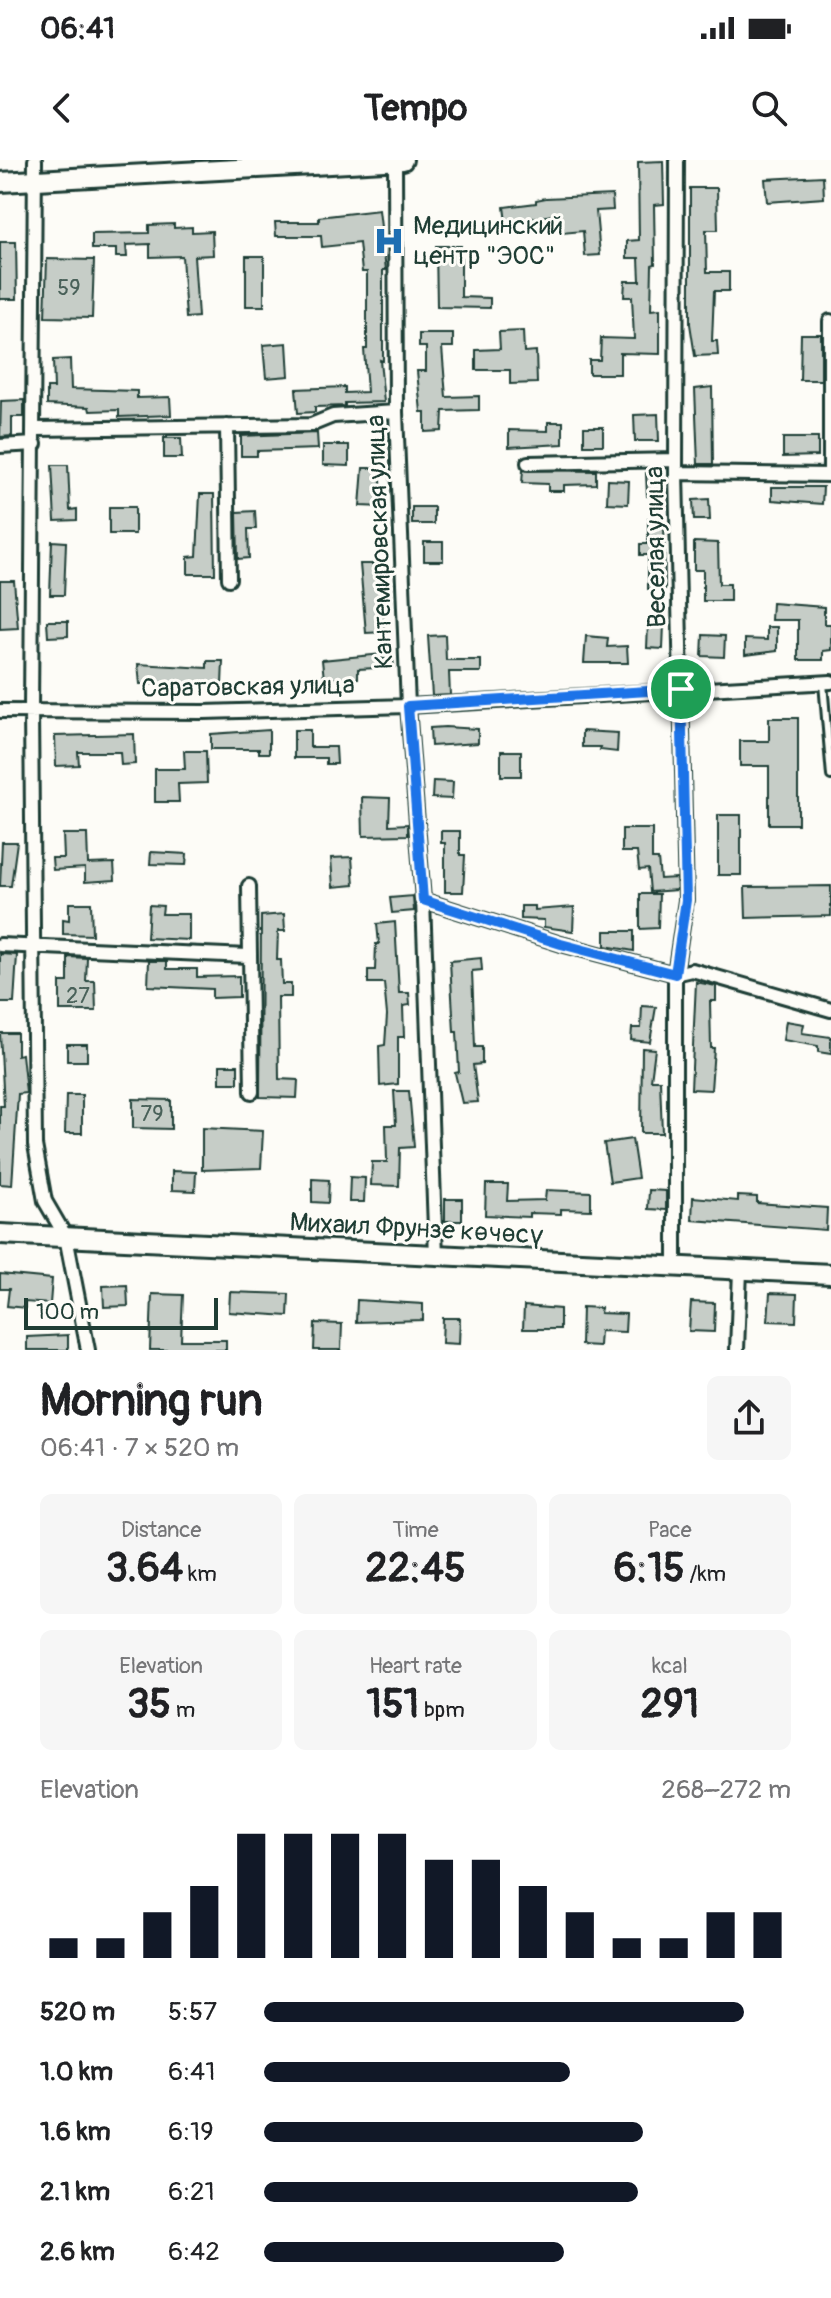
<!DOCTYPE html>
<html lang="en">
<head>
<meta charset="utf-8">
<style>
  :root { --surface:#fff; --page:#f6f6f6; --text:#202124; --muted:#757577; --accent:#111827 }
  body { margin:0; font-family:Pangolin,sans-serif; background:var(--page); color:var(--text); height:100vh; display:flex; flex-direction:column; font-size:30px; white-space:nowrap }
  * { box-sizing:border-box; margin:0 }
  p { font-size:26px; color:var(--muted) }
  .icon { flex:none; width:44px; height:44px; fill:none; stroke:currentColor; stroke-width:2; stroke-linecap:round; stroke-linejoin:round }
  .map { position:relative; height:1190px; overflow:hidden }
  .side { display:flex; flex-direction:column; background:var(--surface); flex:1 }
  .side>* { flex:none }
  .scale { position:absolute; left:24px; bottom:20px; width:194px; box-sizing:border-box; padding-left:8px; border:4px solid #1f3d34; border-top:0; font-size:22px; line-height:28px; white-space:nowrap; color:#1f3d34; -webkit-text-stroke:6px #fdfcf7; paint-order:stroke }
  .pin { position:absolute; display:grid; place-items:center; width:68px; height:68px; color:#fff; margin:-34px; border:4px solid #fff; border-radius:50%; box-shadow:0 2px 8px #0007 }
  .round { display:grid; place-items:center; flex:none; width:84px; height:84px; border-radius:12px; background:var(--page) }
  .head { display:flex; align-items:center; justify-content:space-between; height:136px; padding:0 40px }
  h1 { font-size:44px; font-weight:700; line-height:60px }
  .stats { display:grid; grid-template-columns:repeat(3,1fr); gap:12px; height:136px; padding:8px 40px }
  .stats div { display:grid; align-content:center; border-radius:12px; background:var(--page); text-align:center }
  .stats b { font-size:40px; font-weight:700 }
  .stats small { font-size:22px; font-weight:400 }
  .stats p { font-size:22px }
  .chart { height:224px; padding:16px 40px }
  .chart p { display:flex; justify-content:space-between }
  .chart svg { width:100%; height:144px; margin-top:8px; stroke:var(--accent); stroke-width:6 }
  ul { padding:0 40px; list-style:none; font-size:26px }
  li { display:grid; grid-template-columns:128px 96px 1fr; align-items:center; height:60px }
  li i { height:20px; border-radius:10px; background:var(--accent) }
  .status { display:flex; justify-content:space-between; align-items:center; height:56px; padding:0 40px; background:var(--surface); direction:ltr }
  .status svg { height:22px; fill:currentColor }
  header { display:flex; justify-content:space-between; align-items:center; height:104px; padding:0 40px; background:var(--surface); font-size:36px; font-weight:700 }
  .map>svg:first-child { display:block }
</style>
</head>
<body>
<div class="status"><b>06:41</b><svg viewBox="0 0 49 12"><path d="M0 12V9h3v3zM5 12V6h3v6zM10 12V3h3v9zM15 12V0h3v12zM26 1h20v11H26zM47 4h2v5h-2z"/></svg></div>
<header><svg class="icon" aria-label="back" viewBox="0 0 24 24"><path d="M15 5l-7 7 7 7"/></svg>Tempo<svg class="icon" aria-label="search" viewBox="0 0 24 24"><circle cx="10" cy="10" r="6"/><path d="M15 15l6 6"/></svg></header>
<div class="map">
<svg width="831" height="1190" viewBox="0 0 831 1190">
  <rect width="100%" height="100%" fill="#fdfcf7"/>
  <filter id="ink" filterUnits="userSpaceOnUse"><feTurbulence type="fractalNoise" baseFrequency=".0125" numOctaves="2"/><feDisplacementMap in="SourceGraphic" scale="16" xChannelSelector="R" yChannelSelector="G"/><feConvolveMatrix kernelMatrix="1 2 1 2 8 2 1 2 1" color-interpolation-filters="sRGB"/></filter>
  <g filter="url(#ink)">
    <!-- building -->
    <path fill="#c6cdc7" stroke="#1f3d34" stroke-width="2" d="M663 1 664 44 654 45 655 104 652 105 651 150 660 149V194L620 193V214H589V200H600L601 178 634 179 632 137H624L625 121H640L639 98H627V81L639 80 638 2Z
      M823 16 824 38 767 42 765 19Z
      M690 28H717L718 70H706L707 112H729V131H714L712 181H717L718 195 695 196 690 164Z
      M612 35 613 50 596 51 600 95 585 96 583 71 562 73 561 54 506 62 504 47 536 43V40L546 38Z
      M379 50 386 110H383V201L380 200 384 242 345 243V246L315 247V252L298 253 296 229 345 227V233L367 232 364 189H367V112H362L359 83 322 87 321 76H276L275 62H319V57Z
      M174 64V68L192 67V72L212 71 213 95 194 96 198 157 186 158 182 96 150 97V84L126 85 127 97H116V89H92V74L149 73V65Z
      M0 82H16L17 139H0Z
      M436 86H461V137L490 138V148L437 147Z
      M246 96H264V146H246Z
      M47 99 94 100 92 158 45 157Z
      M523 171 524 192 536 191 537 223 510 224V210H476V190L500 189 499 172Z
      M419 174H453V187H442L446 237 479 236V250L443 251 442 271 425 272V252H421L417 211H426V187H419Z
      M801 174H821V220H800Z
      M287 183 289 216 266 218 263 185Z
      M70 199 71 229 137 231V238L170 237 171 255 119 257V250L90 251 89 247 47 245V228H54L53 200Z
      M712 227 713 304H698L695 229Z
      M24 240V257H12V276L0 277 1 241Z
      M658 254 659 281H635L634 255Z
      M548 262H563V284L509 287V270L548 271Z
      M584 267H603V285H584Z
      M317 273 318 289 257 291V296H241V276Z
      M164 278H181L182 298H164Z
      M783 278H818V296L783 297Z
      M323 285H349V306L323 305Z
      M52 305H68L70 350 77 349V360L55 361Z
      M363 308H380L383 347 360 346Z
      M523 310 596 311V324L564 325V331H548V324L522 323Z
      M646 313 664 314 663 337 647 336Z
      M608 320 629 321 628 344 607 343Z
      M772 327H823L822 344 772 340Z
      M200 334H214L215 414H188V397L197 396Z
      M709 339 710 360H694L693 340Z
      M109 347H135V374H109Z
      M412 347H434V364H412Z
      M255 351 256 369H248L249 398 238 399 237 352Z
      M648 358H664L665 429H648V395H640V384H648Z
      M52 381 66 382 64 435H50Z
      M424 382H443V401H424Z
      M694 382 718 383 719 424H730V441H703V410H694Z
      M360 404H382L384 472 366 473Z
      M0 421H14L18 468 0 469Z
      M772 443 824 447V464H831V490L823 491V500H798V460H771Z
      M47 461H68V476L48 477Z
      M648 464H664L663 489 647 488Z
      M767 467H777V491L745 495V479L767 480Z
      M445 475 446 500H481V512H449L450 535 432 536 428 476Z
      M703 475 725 476 724 497 702 496Z
      M586 476 608 478 607 487 627 486 628 503H584Z
      M382 494V499H393L394 507 358 509V518L324 519 322 500Z
      M207 501H223L222 525 140 524 138 504 207 508Z
      M769 558H798V664H769V606H740V581H769Z
      M445 567 478 569V583L431 586 430 568Z
      M269 570V593H259V589H211V574Z
      M294 570H310V587H336L337 604H326V598H294Z
      M582 571 618 573 617 592 600 590 601 587H582Z
      M134 574 135 604 121 605 120 592H78L79 605 56 606 55 576Z
      M184 591H206L207 623 178 624 179 642H155V609H185Z
      M501 591H521V616H501Z
      M433 621 453 622 452 639 432 638Z
      M362 637 390 638 389 665 408 664V675L363 676Z
      M718 655H741V715H718Z
      M622 669H652V699H658L660 719 676 718 677 730 650 732 648 709 639 710 637 692H622Z
      M441 671H460V695H465L463 732H445V683H441Z
      M63 674H87L88 704 114 703 115 720 85 722V708L53 710 52 698H64Z
      M2 682H17L11 726H0Z
      M151 692 187 694 186 705 150 704Z
      M352 697 354 725 333 727 331 698Z
      M831 726V756L746 758 745 727Z
      M640 734H659L658 768 640 769Z
      M413 736 414 751 392 753 390 738Z
      M69 743H91L92 775 63 774V759L69 760Z
      M149 745 163 746 162 754H189V780L147 778Z
      M521 746H535V750L574 747 573 771 544 767V760L521 759Z
      M284 754 285 771H278L277 800H281L282 824H291V837H278L279 919 298 920 297 938 260 937 261 756Z
      M395 762 399 833H409L410 845 403 846 404 877H398V924L380 926 379 886 385 885 387 855 384 823H368V810H375L376 784H379L377 764Z
      M605 771H634V791L605 786Z
      M0 794 17 795 14 843H0Z
      M68 797 87 798 86 821H95L96 851H60V822H68Z
      M481 798 482 810 472 811 475 887H482V904L473 905 478 942 462 943 455 913 459 912 457 872H454L450 801Z
      M149 801H167V809H197V817L239 816V837L212 838V829L148 826Z
      M696 822 716 826V841H710L711 888H714L711 930 691 929Z
      M642 846 656 847 650 882 631 880 632 868H641Z
      M786 861 804 864 802 873 831 877V894L818 892V886L783 880Z
      M0 873H17V895L22 894 25 923 26 933 18 934 12 1025 0 1024V946H4Z
      M67 884H87V901H67Z
      M642 888 655 889 651 920H660L662 973H641Z
      M220 905H238V923H220Z
      M394 931H409L414 987 400 988 399 1026 371 1025 372 1002H387L386 965H396Z
      M66 935H82V973H65Z
      M133 939 171 940V969L133 968Z
      M202 968 263 971 261 1008 202 1010Z
      M632 979 638 1018 610 1022 604 983Z
      M172 1011 196 1012 195 1031 172 1030Z
      M350 1017 365 1018 364 1042H349Z
      M312 1019 329 1020 328 1043 312 1042Z
      M486 1024H508L507 1041 545 1040 546 1030 591 1032V1050L561 1049V1054L529 1053V1057L485 1055Z
      M649 1030 666 1031V1050L648 1049Z
      M738 1036 757 1037V1043L827 1048 826 1070 692 1060 693 1037 738 1041Z
      M445 1039H462V1061H445Z
      M0 1114 52 1119 50 1144 25 1142V1148L7 1146 9 1129H0Z
      M127 1125 128 1146 104 1147 103 1126Z
      M230 1132 289 1134 288 1156 229 1152Z
      M770 1133 797 1134 796 1162 768 1161Z
      M152 1134 183 1135 181 1180H226V1190H150Z
      M357 1140 423 1144V1160L356 1162Z
      M691 1142 715 1143 714 1172 689 1171Z
      M524 1146 560 1149V1169H523Z
      M582 1147 601 1148 600 1153 626 1154 625 1172 600 1171 599 1186 581 1185Z
      M443 1158H460L459 1184 442 1183Z
      M315 1163 342 1164 341 1190H314Z
      M68 1175V1190H27V1177Z"/>
    <g fill="none" stroke-linecap="round" stroke-linejoin="round">
      <!-- service casing -->
      <g stroke="#1f3d34" stroke-width="12">
        <path id="service" d="M823 523 831 616"/>
      </g>
      <!-- minor casing -->
      <g stroke="#1f3d34" stroke-width="18">
        <path id="minor" d="M35 0 31 551 35 985 45 1041 66 1077 88 1190
          M395 1 396 252 408 546 423 740 436 1096
          M227 266 229 419
          M36 269 311 265 333 256 396 252
          M0 286 35 284
          M528 303 676 300
          M676 313 831 315
          M830 315V161
          M0 551 204 552 408 546 831 522
          M249 726 252 932
          M423 740 561 784 675 814 692 810 831 850
          M0 785 248 796
          M675 1107V814L686 740 676 313 677 0
          M737 1190 740 1110"/>
      </g>
      <!-- secondary casing -->
      <g stroke="#1f3d34" stroke-width="24">
        <path id="secondary" d="M0 22 403 0
          M0 1074 831 1114"/>
      </g>
      <!-- service -->
      <use href="#service" stroke="#fdfcf7" stroke-width="6"/>
      <!-- minor -->
      <use href="#minor" stroke="#fdfcf7" stroke-width="12"/>
      <!-- secondary -->
      <use href="#secondary" stroke="#fdfcf7" stroke-width="18"/>
    </g>
  </g>
  <g fill="none" stroke-linecap="round" stroke-linejoin="round" filter="url(#ink)">
    <!-- route casing -->
    <g stroke="#fff" stroke-width="16">
      <path id="route" d="M681 529 686 740 675 814 561 784 423 740 408 546Z"/>
    </g>
    <!-- route -->
    <use href="#route" stroke="#1a73e8" stroke-width="10"/>
  </g>
  <!-- icons -->
  <defs>
    <g id="hospital-bare" transform="scale(2.4)"><path d="M-5-5h3v3.5h4V-5h3V5h-3V1.5h-4V5h-3Z" fill="#1f6fb2" stroke="#fdfcf7" stroke-width="2.5" paint-order="stroke"/></g>
  </defs>
  <g fill-rule="evenodd">
    <use href="#hospital-bare" x="389" y="81"/>
  </g>
  <g text-anchor="middle" dominant-baseline="central" stroke-width="6" stroke-linejoin="round" paint-order="stroke">
    <!-- number labels -->
    <g font-size="22" fill="#496159">
      <text x="69" y="128">59</text>
      <text x="78" y="836">27</text>
      <text x="152" y="954">79</text>
    </g>
    <!-- poi labels -->
    <g font-size="26" fill="#1f3d34" stroke="#fdfcf7" text-anchor="start">
      <text x="413" y="66">Медицинский<tspan x="413" dy="30">центр "ЭОС"</tspan></text>
    </g>
    <!-- street labels -->
    <g font-size="26" fill="#1f3d34" stroke="#fdfcf7">
      <text transform="translate(380 382) rotate(-92)">Кантемировская улица</text>
      <text transform="translate(656 387) rotate(-91)">Веселая улица</text>
      <text transform="translate(248 527) rotate(-1)">Саратовская улица</text>
      <text transform="translate(417 1069) rotate(3)">Михаил Фрунзе көчөсү</text>
    </g>
  </g>
</svg>
<div class="scale">100 m</div>
<div class="pin" style="left:681px;top:529px;background:#1e9e55"><svg class="icon" aria-label="arrive" viewBox="0 0 24 24"><path d="M6 21V4h12l-3 4 3 4H6"/></svg></div>
</div>
<section class="side">
<div class="head"><div><h1>Morning run</h1><p>06:41 · 7 × 520 m</p></div><a class="round"><svg class="icon" aria-label="share" viewBox="0 0 24 24"><path d="M12 15V3M7 8l5-5 5 5M5 13v7h14v-7"/></svg></a></div>
<div class="stats">
<div><p>Distance</p><b>3.64<small> km</small></b></div>
<div><p>Time</p><b>22:45</b></div>
<div><p>Pace</p><b>6:15<small> /km</small></b></div>
</div>
<div class="stats">
<div><p>Elevation</p><b>35<small> m</small></b></div>
<div><p>Heart rate</p><b>151<small> bpm</small></b></div>
<div><p>kcal</p><b>291</b></div>
</div>
<div class="chart"><p><span>Elevation</span>268–272 m</p>
<svg viewBox="0 0 160 44" preserveAspectRatio="none"><path d="M5 44V38M15 44V38M25 44V30M35 44V22M45 44V6M55 44V6M65 44V6M75 44V6M85 44V14M95 44V14M105 44V22M115 44V30M125 44V38M135 44V38M145 44V30M155 44V30"/></svg>
</div>
<ul>
<li><b>520 m</b>5:57<i style="width:91%"></i></li>
<li><b>1.0 km</b>6:41<i style="width:58%"></i></li>
<li><b>1.6 km</b>6:19<i style="width:72%"></i></li>
<li><b>2.1 km</b>6:21<i style="width:71%"></i></li>
<li><b>2.6 km</b>6:42<i style="width:57%"></i></li>
</ul>
</section>
</body>
</html>
